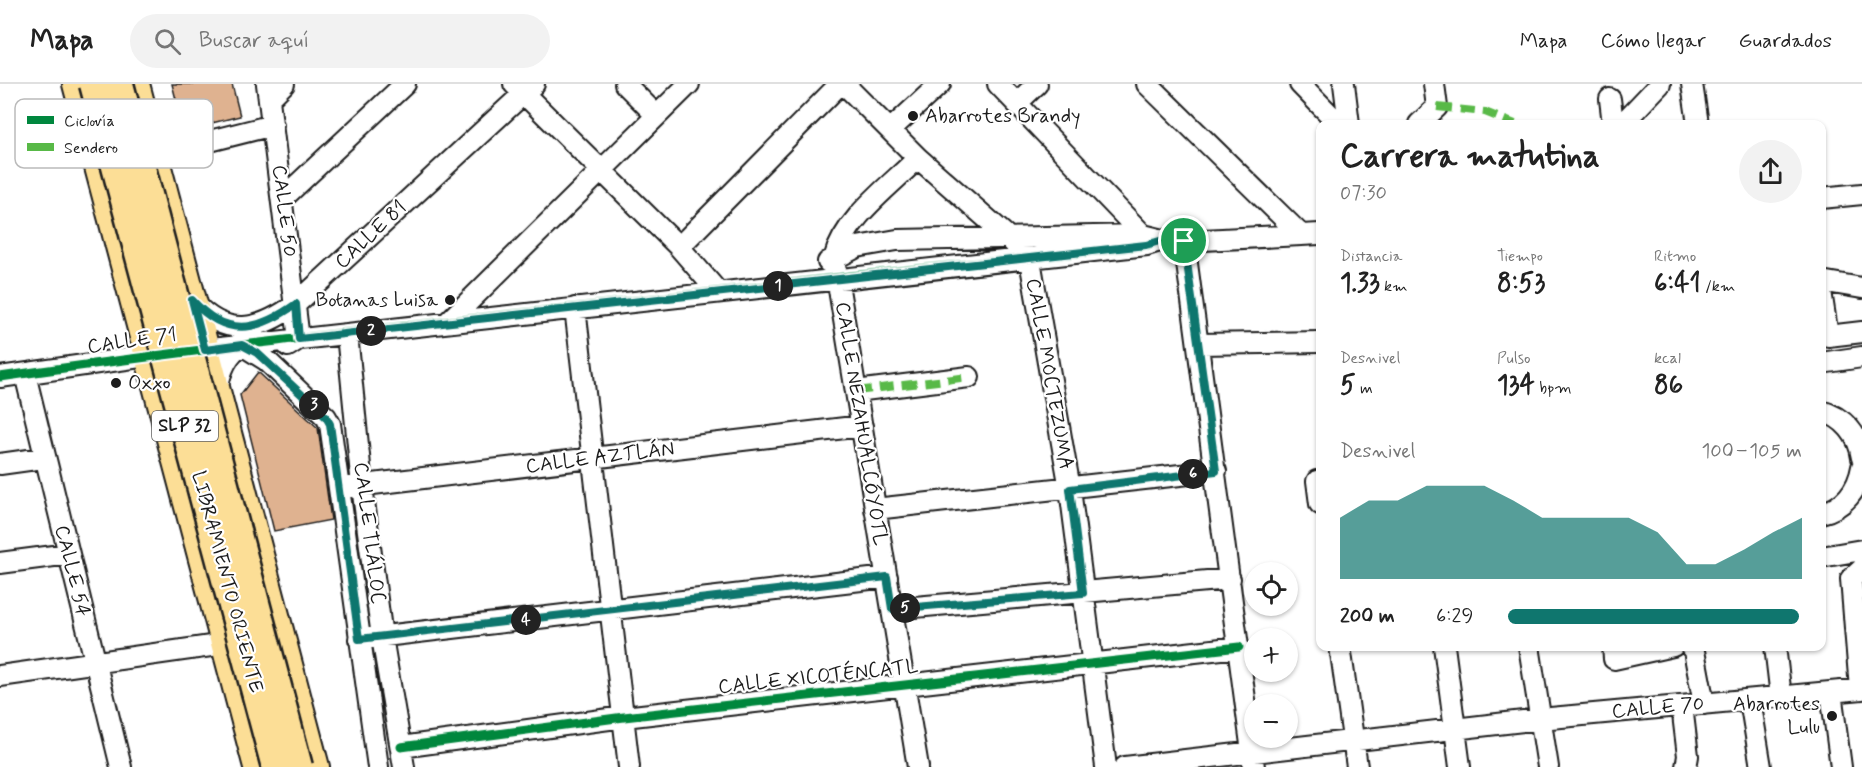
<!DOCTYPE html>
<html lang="es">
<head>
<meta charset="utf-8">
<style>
  :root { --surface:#fff; --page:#f2f2f2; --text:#222; --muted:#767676; --line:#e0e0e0; --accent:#0f766e }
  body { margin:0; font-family:Mynerve,sans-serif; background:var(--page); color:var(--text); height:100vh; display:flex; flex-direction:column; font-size:22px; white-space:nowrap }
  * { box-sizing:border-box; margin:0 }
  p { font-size:20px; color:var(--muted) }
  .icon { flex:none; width:33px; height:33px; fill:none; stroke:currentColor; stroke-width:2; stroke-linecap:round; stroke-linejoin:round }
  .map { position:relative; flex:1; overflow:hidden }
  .panel { position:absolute; left:1316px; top:36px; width:510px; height:531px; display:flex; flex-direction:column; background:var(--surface); border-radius:12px; box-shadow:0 2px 4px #0004 }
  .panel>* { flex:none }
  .buttons { position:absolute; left:1244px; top:478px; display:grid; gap:12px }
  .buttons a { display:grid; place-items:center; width:54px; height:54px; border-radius:50%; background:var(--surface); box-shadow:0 2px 4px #0004; font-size:30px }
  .pin { position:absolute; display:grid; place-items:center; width:51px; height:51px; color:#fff; margin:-26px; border:3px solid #fff; border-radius:50%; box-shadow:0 2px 6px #0007 }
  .km { position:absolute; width:30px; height:30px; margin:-15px; border-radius:50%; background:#222; color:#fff; font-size:16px; line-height:30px; text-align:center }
  .round { display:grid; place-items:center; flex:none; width:63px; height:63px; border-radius:32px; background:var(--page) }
  .summary { display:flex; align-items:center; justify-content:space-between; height:102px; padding:0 24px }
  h1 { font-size:33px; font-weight:700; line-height:45px }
  .metrics { display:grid; grid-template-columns:repeat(3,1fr); gap:9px; height:102px; padding:6px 24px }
  .metrics div { display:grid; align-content:center }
  .metrics b { font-size:26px; font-weight:700 }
  .metrics small { font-size:16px; font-weight:400 }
  .metrics p { font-size:16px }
  .chart { height:168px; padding:12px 24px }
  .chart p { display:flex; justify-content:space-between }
  .chart svg { width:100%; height:108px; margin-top:6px; fill:var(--accent); opacity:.7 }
  ul { padding:0 24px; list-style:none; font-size:20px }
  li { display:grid; grid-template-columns:96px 72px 1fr; align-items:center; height:45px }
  li i { height:15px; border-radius:8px; background:var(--accent) }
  header { display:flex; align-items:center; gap:36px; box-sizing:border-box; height:84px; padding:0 30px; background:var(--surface); border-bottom:2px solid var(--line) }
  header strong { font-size:28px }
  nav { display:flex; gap:33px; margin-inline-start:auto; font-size:21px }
  .search { width:420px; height:54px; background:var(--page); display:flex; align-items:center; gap:15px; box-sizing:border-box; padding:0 21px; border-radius:33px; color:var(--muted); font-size:22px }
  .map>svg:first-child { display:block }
</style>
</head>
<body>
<header>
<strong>Mapa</strong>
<div class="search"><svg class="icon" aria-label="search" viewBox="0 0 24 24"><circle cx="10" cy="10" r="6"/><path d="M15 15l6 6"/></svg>Buscar aquí</div>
<nav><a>Mapa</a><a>Cómo llegar</a><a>Guardados</a></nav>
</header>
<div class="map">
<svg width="1862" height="683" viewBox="0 0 1862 683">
  <rect width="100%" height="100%" fill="#fff"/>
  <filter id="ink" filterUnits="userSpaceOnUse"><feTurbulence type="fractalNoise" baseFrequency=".0167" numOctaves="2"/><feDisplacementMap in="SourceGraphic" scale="12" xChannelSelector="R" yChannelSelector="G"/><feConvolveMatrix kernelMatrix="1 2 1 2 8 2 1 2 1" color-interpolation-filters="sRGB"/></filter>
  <g filter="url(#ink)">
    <!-- building -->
    <path fill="#dfb290" stroke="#1c1c1c" stroke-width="1.5" d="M172 0H232L240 32 184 46Z
      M258 288 318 344 331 436 274 447 240 311Z"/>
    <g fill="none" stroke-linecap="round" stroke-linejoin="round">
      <!-- minor casing -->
      <g stroke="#1c1c1c" stroke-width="24">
        <path id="minor" d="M267 0 299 255 288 262
          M514 0 679 163 718 208
          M625 0 656 31
          M844 0 918 74 1009 154 1030 176 1070 405 1106 683
          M998 0 1143 151 1146 159
          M1147 0 1301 151
          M1300 0 1339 40
          M1344 0 1349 40
          M1692 0 1698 40
          M269 15 284 0
          M1610 15 1613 40
          M1017 19 1037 0
          M1419 40 1437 23 1434 0
          M1622 40 1660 0
          M890 46 940 0
          M154 71 273 41
          M1821 114 1862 110
          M282 115 405 0
          M1184 157 1254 683
          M679 163 840 0
          M828 178 857 163 897 156 1143 151 1163 156 1184 157 1320 150
          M1821 197 1862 204
          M1821 207 1828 252 1862 248
          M193 218C227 255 259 247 296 220L534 0
          M575 224 629 683
          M448 238 689 0
          M347 250 362 402 382 553 404 683
          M1198 260 1320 258
          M193 267 1147 161 1163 156
          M1821 279 1862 273
          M25 290 121 683
          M0 293 161 270
          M217 306C220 289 226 270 242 261L266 276 326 333 330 340 378 683
          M856 307 969 293
          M1821 327C1844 333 1859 351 1862 374
          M0 380 43 374
          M1317 397 1320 420
          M339 404 862 342
          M875 425 1216 387
          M1821 429C1844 424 1858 406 1862 383
          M1821 473 1862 466
          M0 479 69 470
          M892 525 1230 495
          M359 555 887 493
          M1340 562 1357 683
          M1444 562 1460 683
          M1529 562 1548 683
          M1613 562 1614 575 1673 562
          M1690 562 1694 567 1704 620
          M1775 562 1781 613
          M0 592 225 560
          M1860 605 1851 495 1862 485
          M1831 608 1841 683
          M1750 616 1761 683
          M1682 622 1688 672 1686 683
          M401 663 624 633 1239 563
          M918 683 834 175C845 134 889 103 918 74
          M1125 683 1540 635 1862 605"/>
      </g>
      <!-- major casing -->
      <g stroke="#1c1c1c" stroke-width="30">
        <path id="major" d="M76 0 257 683
          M136 0 316 683"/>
      </g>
      <!-- minor -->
      <use href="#minor" stroke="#fff" stroke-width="20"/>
      <!-- major -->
      <use href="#major" stroke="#fcde96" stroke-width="26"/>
      <!-- highway-bridge casing -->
      <g stroke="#1c1c1c" stroke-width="33" stroke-linecap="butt">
        <path id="highway-bridge" d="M94 0 276 683
          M119 0 298 683"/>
      </g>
      <!-- highway-bridge -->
      <use href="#highway-bridge" stroke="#fcde96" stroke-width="28"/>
      <!-- quiet -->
      <path stroke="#58b947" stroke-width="8" stroke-dasharray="15 8" stroke-linecap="butt" d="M1437 23 1485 28 1515 40
        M856 307 969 293"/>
      <!-- cycleway casing -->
      <g stroke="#fff" stroke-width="13">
        <path id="cycleway" d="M0 293C277 253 557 227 835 194 939 182 1043 174 1147 161L1163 156
          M401 663 624 633 1239 563"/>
      </g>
      <!-- cycleway -->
      <use href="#cycleway" stroke="#00873e" stroke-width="9"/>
    </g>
  </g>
  <g fill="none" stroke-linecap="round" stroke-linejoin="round" filter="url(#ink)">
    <!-- route casing -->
    <g stroke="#fff" stroke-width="12">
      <path id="route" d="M1163 156 1184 157 1216 387 1070 405 1083 509 892 525 887 493 359 555 330 340 326 333 257 269 242 261 205 266 192 216C226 254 257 248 296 220L299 255 1146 161Z"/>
    </g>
    <!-- route -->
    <use href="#route" stroke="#0f766e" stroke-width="8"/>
  </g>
  <!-- markers -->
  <g fill="#1c1c1c" stroke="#fff" stroke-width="2">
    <circle cx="913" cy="32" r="6"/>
    <circle cx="450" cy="216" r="6"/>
    <circle cx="116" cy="299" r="6"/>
    <circle cx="1832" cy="632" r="6"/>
  </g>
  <g text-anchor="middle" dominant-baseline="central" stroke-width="4.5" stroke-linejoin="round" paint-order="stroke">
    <!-- shield labels -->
    <rect fill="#fff" stroke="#606060" stroke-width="1.5" x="152" y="327" width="66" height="30" rx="4.5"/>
    <g font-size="18" font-weight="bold" fill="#1c1c1c">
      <text x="185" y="342">SLP 32</text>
    </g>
    <!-- poi labels -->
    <g font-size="20" fill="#1c1c1c" stroke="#fff" text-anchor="start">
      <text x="925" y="32">Abarrotes Brandy</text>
      <text x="438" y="216" text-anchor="end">Botanas Luisa</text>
      <text x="128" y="299">Oxxo</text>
      <text x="1820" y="620" text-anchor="end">Abarrotes<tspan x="1820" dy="23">Lulu</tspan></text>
    </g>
    <!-- street labels -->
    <g font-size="20" fill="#1c1c1c" stroke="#fff">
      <text transform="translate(284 127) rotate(83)">CALLE 50</text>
      <text transform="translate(371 151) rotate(-43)">CALLE 81</text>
      <text transform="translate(132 257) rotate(-8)">CALLE 71</text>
      <text transform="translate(1049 290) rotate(80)">CALLE MOCTEZUMA</text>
      <text transform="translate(861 340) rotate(81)">CALLE NEZAHUALCÓYOTL</text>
      <text transform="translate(600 374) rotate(-7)">CALLE AZTLÁN</text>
      <text transform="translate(369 449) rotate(83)">CALLE TLÁLOC</text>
      <text transform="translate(72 487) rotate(76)">CALLE 54</text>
      <text transform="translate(227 498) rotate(75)">LIBRAMIENTO ORIENTE</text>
      <text transform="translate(818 593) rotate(-6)">CALLE XICOTÉNCATL</text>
      <text transform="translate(1658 624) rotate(-5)">CALLE 70</text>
    </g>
  </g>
  <!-- legend -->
  <rect x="15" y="15" width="198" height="69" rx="9" fill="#fff" stroke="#bbb" stroke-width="1.5"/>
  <rect x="27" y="32" width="27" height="8" fill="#00873e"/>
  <rect x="27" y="59" width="27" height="8" fill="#58b947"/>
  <g font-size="16" fill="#1c1c1c">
    <text x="64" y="42">Ciclovía</text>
    <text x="64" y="69">Sendero</text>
  </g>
</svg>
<div class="buttons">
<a><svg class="icon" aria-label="locate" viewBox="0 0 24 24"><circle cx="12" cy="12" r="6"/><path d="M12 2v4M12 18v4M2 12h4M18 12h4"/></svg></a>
<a>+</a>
<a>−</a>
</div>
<div class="pin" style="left:1184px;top:157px;background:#1e9e55"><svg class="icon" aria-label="arrive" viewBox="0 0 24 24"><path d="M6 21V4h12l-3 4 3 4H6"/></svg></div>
<b class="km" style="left:778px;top:202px">1</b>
<b class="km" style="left:371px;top:247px">2</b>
<b class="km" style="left:314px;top:321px">3</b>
<b class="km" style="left:526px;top:536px">4</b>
<b class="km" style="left:905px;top:524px">5</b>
<b class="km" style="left:1193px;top:390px">6</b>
<section class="panel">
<div class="summary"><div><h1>Carrera matutina</h1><p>07:30</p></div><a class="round"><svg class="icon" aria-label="share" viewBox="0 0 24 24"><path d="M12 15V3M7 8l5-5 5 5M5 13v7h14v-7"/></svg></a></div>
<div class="metrics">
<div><p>Distancia</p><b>1.33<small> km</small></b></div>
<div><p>Tiempo</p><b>8:53</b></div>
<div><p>Ritmo</p><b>6:41<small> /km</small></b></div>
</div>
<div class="metrics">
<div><p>Desnivel</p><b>5<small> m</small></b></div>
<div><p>Pulso</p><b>134<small> bpm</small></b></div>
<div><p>kcal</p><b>86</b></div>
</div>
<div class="chart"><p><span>Desnivel</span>100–105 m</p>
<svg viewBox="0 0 160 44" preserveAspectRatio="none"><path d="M0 44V19L10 12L20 12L30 6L40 6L50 6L60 12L70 19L80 19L90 19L100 19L110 25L120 38L130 38L140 32L150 25L160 19V44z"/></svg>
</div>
<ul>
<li><b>200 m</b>6:29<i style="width:99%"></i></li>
</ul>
</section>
</div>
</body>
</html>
